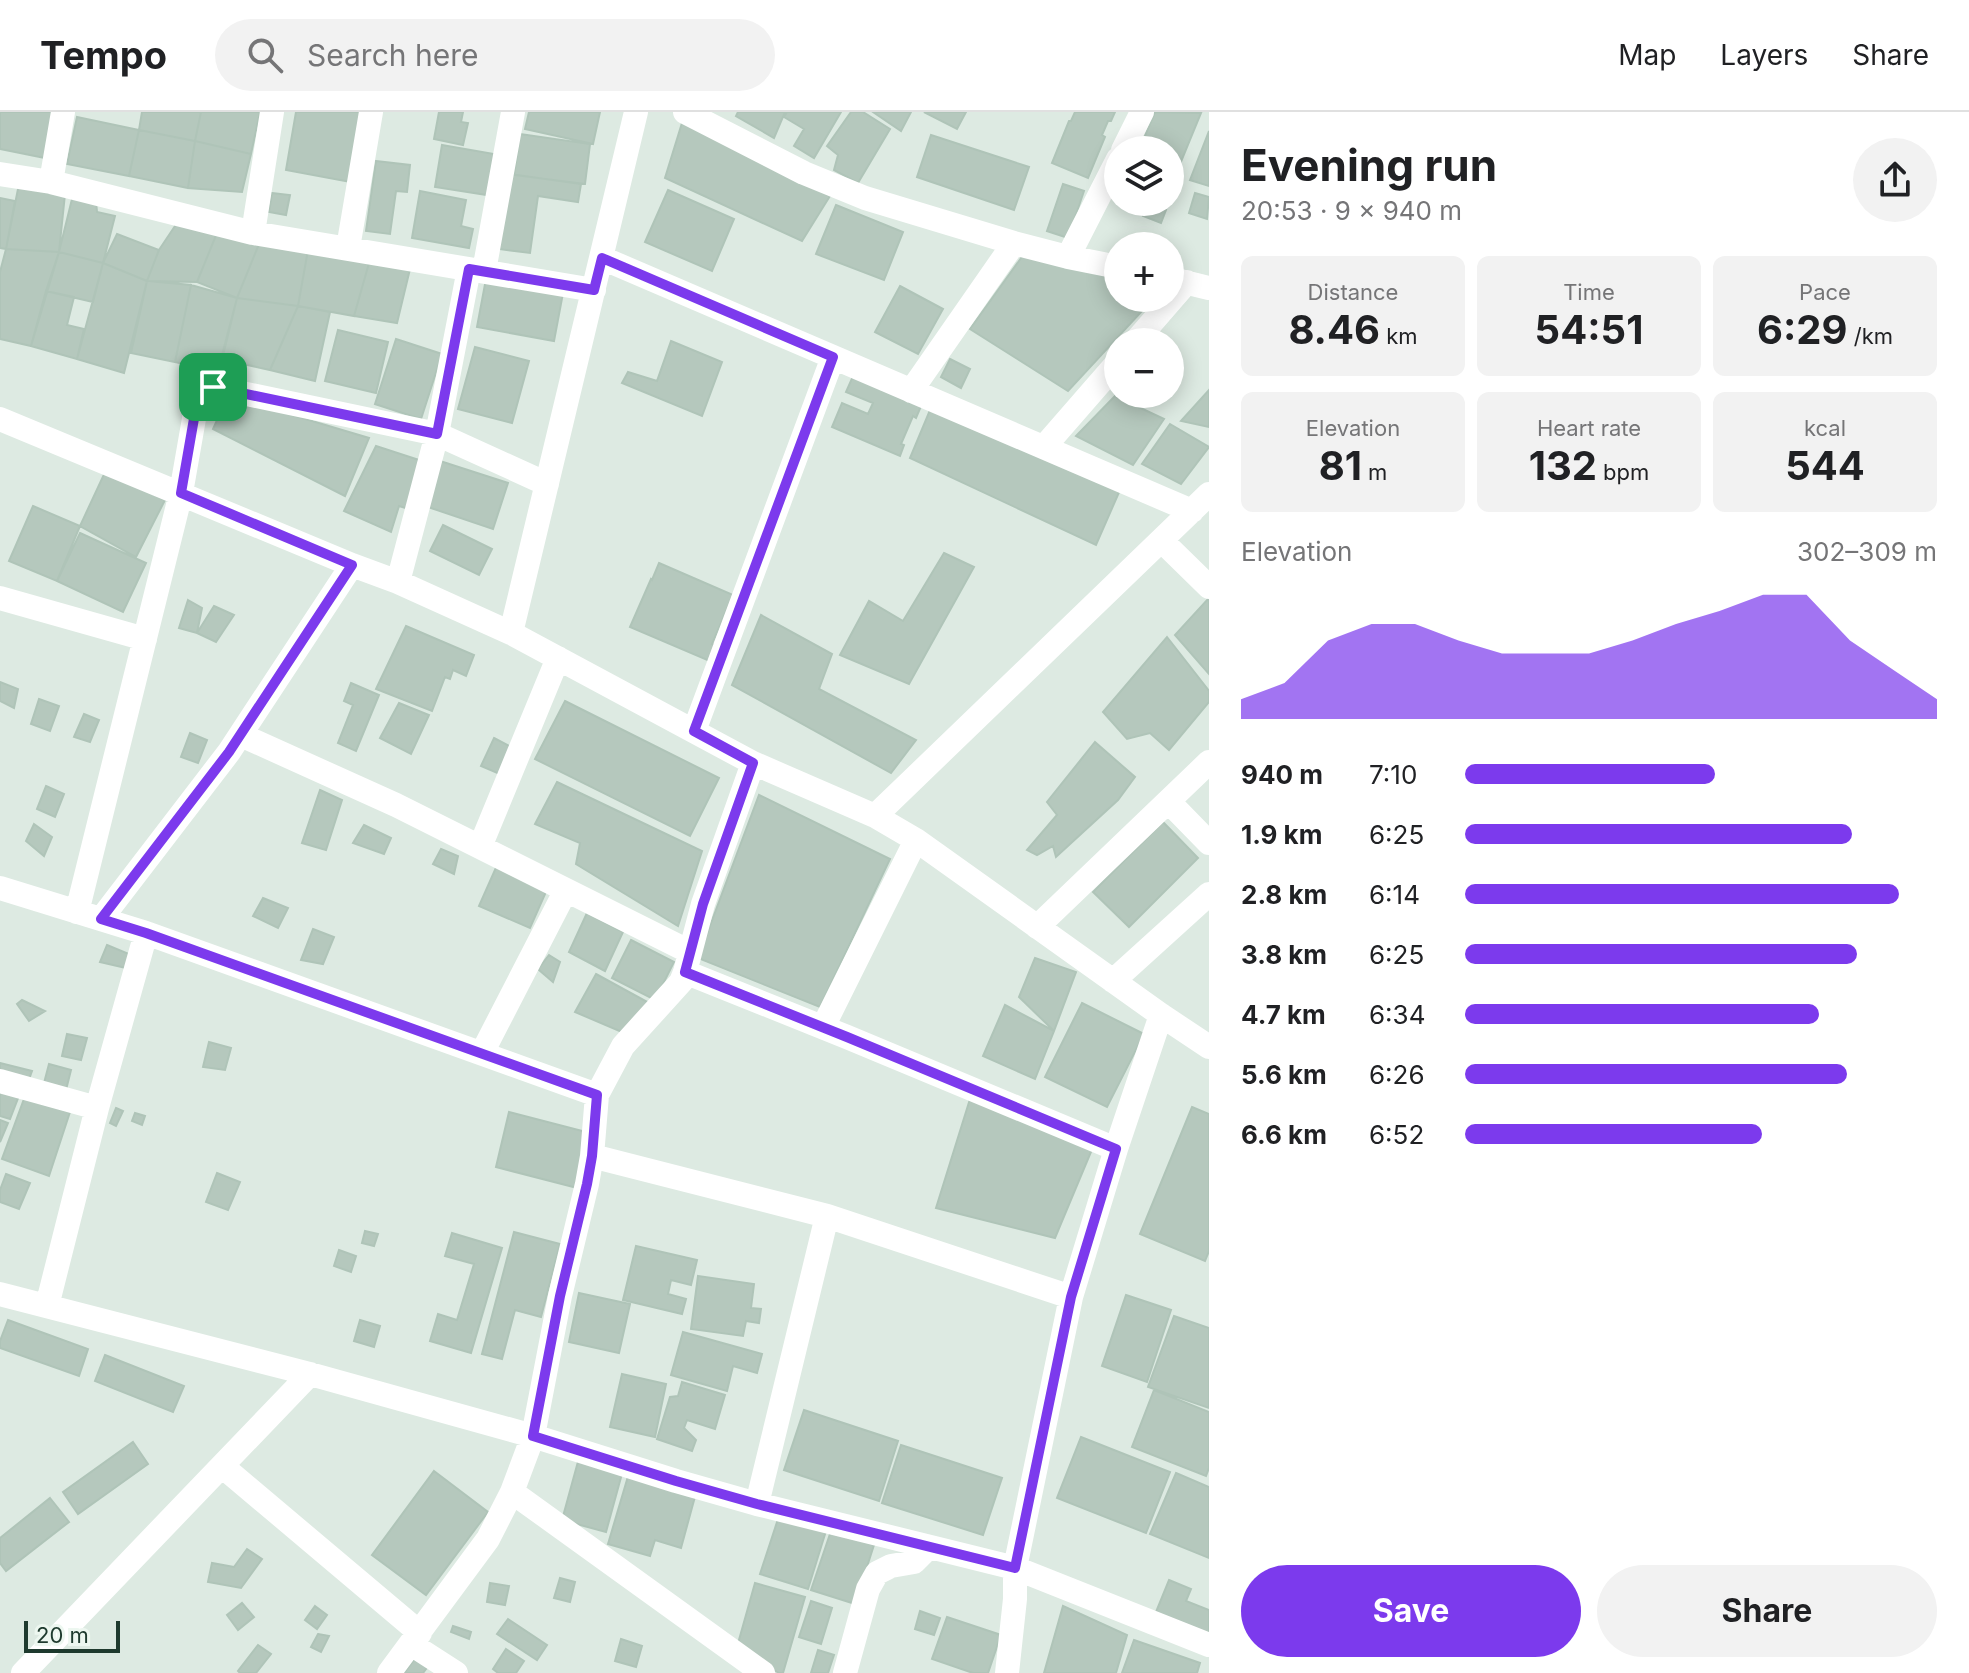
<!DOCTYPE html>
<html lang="en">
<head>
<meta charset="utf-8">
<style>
  :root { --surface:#fff; --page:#f2f2f2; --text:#202124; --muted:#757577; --line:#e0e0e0; --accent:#7c3aed }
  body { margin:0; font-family:Inter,sans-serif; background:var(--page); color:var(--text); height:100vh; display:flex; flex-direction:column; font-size:30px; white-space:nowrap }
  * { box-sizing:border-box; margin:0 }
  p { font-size:26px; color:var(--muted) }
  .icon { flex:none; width:44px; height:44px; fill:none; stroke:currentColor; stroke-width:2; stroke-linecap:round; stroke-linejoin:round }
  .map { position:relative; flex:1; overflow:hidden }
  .details { display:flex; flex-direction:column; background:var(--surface); width:760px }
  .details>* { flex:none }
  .tools { position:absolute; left:1104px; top:24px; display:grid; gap:16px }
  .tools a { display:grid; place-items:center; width:80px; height:80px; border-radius:50%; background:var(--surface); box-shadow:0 4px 20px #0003; font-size:40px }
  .scale { position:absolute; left:24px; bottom:20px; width:96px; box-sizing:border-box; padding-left:8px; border:4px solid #1e3a2e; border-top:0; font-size:22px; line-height:28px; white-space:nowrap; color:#1e3a2e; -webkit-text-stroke:6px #edf7f0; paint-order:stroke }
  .pin { position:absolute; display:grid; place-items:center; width:68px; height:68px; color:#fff; margin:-34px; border-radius:16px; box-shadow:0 4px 12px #0006 }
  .round { display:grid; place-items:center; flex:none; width:84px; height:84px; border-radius:42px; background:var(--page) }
  .head { display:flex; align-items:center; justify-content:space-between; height:136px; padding:0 32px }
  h1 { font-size:44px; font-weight:700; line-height:60px }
  .stats { display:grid; grid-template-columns:repeat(3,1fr); gap:12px; height:136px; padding:8px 32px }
  .stats div { display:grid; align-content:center; border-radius:12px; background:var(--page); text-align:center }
  .stats b { font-size:40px; font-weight:700 }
  .stats small { font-size:22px; font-weight:400 }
  .stats p { font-size:22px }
  .chart { height:224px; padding:16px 32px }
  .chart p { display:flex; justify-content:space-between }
  .chart svg { width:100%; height:144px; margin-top:8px; fill:var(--accent); opacity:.7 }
  .button { display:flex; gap:16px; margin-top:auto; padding:16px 32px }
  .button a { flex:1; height:92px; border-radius:48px; background:var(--accent); color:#fff; font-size:32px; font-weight:700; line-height:92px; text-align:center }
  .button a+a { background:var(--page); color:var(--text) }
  ul { padding:0 32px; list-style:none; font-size:26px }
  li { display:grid; grid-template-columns:128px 96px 1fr; align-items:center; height:60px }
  li i { height:20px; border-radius:10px; background:var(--accent) }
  header { display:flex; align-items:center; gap:48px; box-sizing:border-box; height:112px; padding:0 40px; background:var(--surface); border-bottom:2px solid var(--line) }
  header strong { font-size:38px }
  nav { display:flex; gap:44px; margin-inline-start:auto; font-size:28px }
  .search { width:560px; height:72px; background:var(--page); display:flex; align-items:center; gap:20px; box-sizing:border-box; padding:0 28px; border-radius:44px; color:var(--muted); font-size:30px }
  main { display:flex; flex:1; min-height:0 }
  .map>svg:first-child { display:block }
</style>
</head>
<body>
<header>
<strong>Tempo</strong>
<div class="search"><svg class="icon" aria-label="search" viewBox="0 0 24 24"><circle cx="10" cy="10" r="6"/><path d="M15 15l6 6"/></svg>Search here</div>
<nav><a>Map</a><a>Layers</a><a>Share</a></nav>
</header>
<main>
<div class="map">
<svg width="1209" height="1561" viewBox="0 0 1209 1561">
  <rect width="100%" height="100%" fill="#ddeae2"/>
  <!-- building -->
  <path fill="#b5c8bd" stroke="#afc4b8" stroke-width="2" d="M0 0H54L45 46 0 37Z
    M142 0H201L195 29 139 18Z
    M201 0H260L251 42 195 29Z
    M296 0H363L351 70 286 58Z
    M439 0H463L461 10 468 11 463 33 434 27Z
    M529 0H600L593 32 525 17Z
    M738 0H785L774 26 736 4Z
    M787 0H841L814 46 794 34 804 17 784 5Z
    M851 0H863L890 17 858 71 834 58 838 43 827 34Z
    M873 0H911L901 19Z
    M924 0H966L957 17Z
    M1075 0H1115L1111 9H1108L1102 23 1105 25 1088 66 1052 51 1069 9H1071Z
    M1155 0 1201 1 1176 62 1170 61V38H1139Z
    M77 5 139 18 129 64 67 52Z
    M682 11 830 84 802 129 665 66Z
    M139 18 195 29 188 76 129 64Z
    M1209 19V74L1190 68Z
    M520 22 590 32 585 72 514 63Z
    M931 23 1029 55 1014 98 917 65Z
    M195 29 251 42 242 80 188 76Z
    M442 33 494 42 487 83 435 75Z
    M376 49 410 53 407 80 396 79 390 122 366 119Z
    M510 62 581 72 578 90 538 84 530 141 499 137Z
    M19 72 65 82 59 140 6 137Z
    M1063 72 1084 79 1068 126 1047 119Z
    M668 78 734 107 712 159 645 130Z
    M420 79 466 88 461 114 473 117 469 136 412 126Z
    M272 81 290 83 286 103 269 100Z
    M1195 81 1209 85 1207 107 1189 101Z
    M73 83 96 89 97 100 115 104 103 151 59 140Z
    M0 86 15 89 6 137 0 136Z
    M1147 92 1166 98 1161 111 1143 104Z
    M836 93 903 120 884 168 816 142Z
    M177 111 219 116 197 170 147 169 159 138Z
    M219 116 259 132 237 186 197 170Z
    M117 122 159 138 147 169 103 151Z
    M259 132 308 138 298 194 237 186Z
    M6 137 59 140 31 234 0 227V160Z
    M308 138 369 151 354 204 298 194Z
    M59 140 103 151 93 190 46 179Z
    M1024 142 1118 166V186H1154L1068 279 970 217Z
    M103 151 147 169 124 261 77 247Z
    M369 151 410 157 397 211 354 204Z
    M486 167 563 181 554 229 477 215Z
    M147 169 191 173 175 250 131 241Z
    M191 173 237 186 219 260 175 250Z
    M900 174 943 197 918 242 875 220Z
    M46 179 74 185 67 213 84 217 77 247 31 234Z
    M237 186 298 194 270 258 221 247Z
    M298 194 330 200 315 269 270 258Z
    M338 218 388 230 376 281 325 269Z
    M396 227 442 242 421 307 375 292Z
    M671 229 722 250 702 304 622 271 628 260 657 269Z
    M475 235 529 249 512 311 458 297Z
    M950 247 970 257 961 276 941 265Z
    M854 262 924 287 916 306 913 304 901 332 904 333 900 344 832 315 842 291 868 302 873 291 846 280Z
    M1209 278V315L1181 309Z
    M228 284 369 326 345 384 213 317Z
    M1115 284 1164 307 1133 353 1076 324Z
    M930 298 1120 378 1096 433 910 346Z
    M1170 312 1209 335 1181 372 1142 352Z
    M376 334 425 350 412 398 399 394 391 420 344 399Z
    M440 349 508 371 493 417 425 394Z
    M106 358 165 388 136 445 80 414Z
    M33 394 80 414 57 469 9 449Z
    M443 413 492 437 479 463 430 439Z
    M80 421 146 451 123 500 57 469Z
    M944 441 974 455 909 572 840 543 869 489 903 509Z
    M659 451 733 483 712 532 719 534 712 550 630 515 651 467 652 468Z
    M1209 486V562L1175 523Z
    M188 488 202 496 197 521 179 516Z
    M214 494 234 503 216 530 197 521Z
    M761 503 832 542 819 577 916 628 891 661 732 573Z
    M406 514 474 543 466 564 453 558 450 567 445 565 432 599 376 577Z
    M1167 525 1209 579V590L1169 638 1150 621 1127 627 1103 600Z
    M0 570 18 577 14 596 0 589Z
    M351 571 379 583 356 639 338 631 353 593 344 589Z
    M39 587 59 594 50 619 31 612Z
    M565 589 719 666 690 724 535 647Z
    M399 591 429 603 411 642 380 626Z
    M84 602 99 608 90 630 74 625Z
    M190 621 207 628 198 651 181 645Z
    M494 626 513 636 502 663 481 654Z
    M1095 630 1135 665 1118 688 1056 745 1053 734 1037 743 1027 738 1057 703 1047 690Z
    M557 670 702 739 678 814 576 752 580 731 535 712Z
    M46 674 64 682 55 705 37 697Z
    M320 678 342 688 326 738 302 731Z
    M759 683 890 747 820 895 698 846Z
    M1163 710 1198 746 1129 815 1093 780Z
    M34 712 52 725 44 744 26 729Z
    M364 713 391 726 384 742 353 731Z
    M441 737 458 744 454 762 433 752Z
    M498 751 549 773 530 816 479 794Z
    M263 786 288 796 278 816 253 804Z
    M587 801 623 820 605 859 569 840Z
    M313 817 334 825 323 852 301 848Z
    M631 828 674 850 655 888 612 866Z
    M107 833 129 842 126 856 100 850Z
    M549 843 560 850 553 870 538 857Z
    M1035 846 1076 860 1054 919 1019 885Z
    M596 862 651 892 622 920 575 900Z
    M22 888 45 899 29 909 17 892Z
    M1082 891 1144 922 1107 995 1045 965Z
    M1005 893 1054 919 1035 967 983 944Z
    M67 922 87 926 81 948 62 944Z
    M209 930 231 936 225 958 203 955Z
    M0 951 32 959 27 973 0 966Z
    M49 952 71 958 66 978 44 971Z
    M0 974 20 981 10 1007 0 1004Z
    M24 987 70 1000 49 1064 2 1047Z
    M970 987 1093 1035 1055 1126 936 1096Z
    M1192 995 1209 1002V1139L1205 1149 1140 1122Z
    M116 996 123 999 116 1014 110 1011Z
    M509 1000 590 1021 581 1077 496 1055Z
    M135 1001 145 1004 142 1013 132 1009Z
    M0 1008 8 1011 0 1030Z
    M217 1061 240 1070 228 1098 206 1090Z
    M6 1062 30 1071 19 1097 0 1090V1078Z
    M365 1119 378 1122 374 1134 362 1131Z
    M514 1120 560 1132 541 1205 515 1198 502 1247 482 1242Z
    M452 1121 502 1136 471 1241 430 1229 438 1202 457 1208 474 1152 445 1144Z
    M636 1134 697 1148 691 1173 671 1168 668 1182 686 1187 682 1202 623 1188Z
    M339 1138 356 1144 351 1160 334 1154Z
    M698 1164 754 1172 751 1196 761 1197 759 1211 746 1209 743 1224 691 1217Z
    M579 1181 630 1192 619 1241 569 1230Z
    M1126 1183 1171 1198 1147 1270 1102 1254Z
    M1174 1204 1209 1216V1296L1148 1275Z
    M8 1208 88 1237 79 1264 0 1236V1229Z
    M360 1208 380 1214 374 1235 354 1229Z
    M683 1220 762 1242 757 1261 733 1254 727 1279 671 1263Z
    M105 1243 184 1274 173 1300 95 1269Z
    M622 1262 666 1272 655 1325 610 1315Z
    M682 1270 725 1283 715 1317 687 1308 684 1316 696 1328 692 1339 657 1327 670 1285 678 1284Z
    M1154 1278 1209 1300V1356L1206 1364 1132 1335Z
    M804 1298 898 1329 879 1389 784 1358Z
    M1081 1325 1170 1360 1146 1421 1057 1386Z
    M133 1330 148 1352 78 1402 63 1380Z
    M901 1333 1002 1366 983 1423 882 1391Z
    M579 1346 623 1358 606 1420 562 1408Z
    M434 1359 488 1400 426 1483 372 1443Z
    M629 1361 696 1381 681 1436 655 1428 650 1444 608 1432Z
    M1176 1361 1209 1375V1446L1150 1422Z
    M50 1386 69 1410 6 1459 0 1451V1426Z
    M779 1404 826 1419 808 1477 760 1462Z
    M831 1419 874 1433 855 1492 811 1478Z
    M247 1437 262 1447 241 1476 208 1470 212 1451 234 1455Z
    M560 1466 575 1470 570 1490 554 1486Z
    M1169 1468 1191 1477 1186 1489 1209 1498V1521L1156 1500Z
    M490 1471 509 1474 505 1493 487 1490Z
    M755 1471 805 1485 783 1561H779L737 1535Z
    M811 1489 832 1496 821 1532 799 1525Z
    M242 1491 254 1505 238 1518 227 1503Z
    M315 1494 327 1503 317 1517 305 1508Z
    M1063 1494 1127 1523 1116 1561H1044Z
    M920 1499 940 1506 934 1523 915 1517Z
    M947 1505 1001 1523 988 1561H973L932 1547Z
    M508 1507 547 1533 537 1548 497 1522Z
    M453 1514 471 1520 469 1527 451 1520Z
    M318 1522 329 1524 321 1540 311 1535Z
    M621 1527 642 1534 636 1555 615 1549Z
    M1134 1528 1200 1551 1197 1561H1122Z
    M258 1533 271 1542 256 1561H240L238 1559Z
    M506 1537 524 1549 516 1561H498L493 1557Z
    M818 1538 834 1543 828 1561H811Z
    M417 1544 429 1553 423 1561H404Z"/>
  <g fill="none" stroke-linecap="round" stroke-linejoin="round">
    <!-- minor -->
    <path stroke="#fff" stroke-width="24" d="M685 0 804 61 865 86 1014 131 1068 145
      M1123 38 1142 0
      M1118 47 1068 145 1118 155
      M0 62 51 70 253 121 594 178
      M51 70 63 0
      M253 121 272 0
      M348 136 371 0
      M602 146 1192 399
      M484 159 513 0
      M1172 167 1209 176
      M1135 230 1187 170
      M911 279 1014 131
      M0 307 352 453 398 470 511 521 753 651 875 704 916 728 1161 903 1209 935
      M1044 335 1118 250
      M1162 429 1209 475
      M398 470 437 322 469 157
      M0 486 145 527
      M511 521 636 0
      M694 619 833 245
      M241 623 396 693 690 840
      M1169 690 1209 731
      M875 704 1209 382
      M480 735 558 546
      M0 776 146 821 597 983
      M77 800 181 381 199 278 206 275H213L437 322 547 372
      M101 807 229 640 352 453
      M1037 815 1209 650
      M685 860 847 925 1116 1037
      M1113 869 1209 782
      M823 915 916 728
      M482 941 566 778
      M0 969 97 996
      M592 1044 827 1104 1071 1185
      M0 1182 310 1262 533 1324 676 1369 757 1392 1015 1456 1209 1533
      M47 1194 97 996 146 821
      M222 1354 420 1521
      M512 1380 763 1561
      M757 1392 827 1104
      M411 1532 456 1561
      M23 1561 310 1262
      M389 1561 488 1427 512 1380 533 1324 560 1184 587 1072 592 1044 597 983 623 934 681 870 685 860 703 792 753 651
      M845 1561 868 1477 877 1461 891 1454 914 1450 929 1435
      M1007 1561 1015 1487V1456L1071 1185 1116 1037 1161 903"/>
  </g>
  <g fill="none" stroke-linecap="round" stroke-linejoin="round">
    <!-- route casing -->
    <g stroke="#fff" stroke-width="16">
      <path id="route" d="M602 146 833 245 694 619 753 651 703 792 685 860 847 925 1116 1037 1071 1185 1015 1456 757 1392 676 1369 533 1324 560 1184 587 1072 592 1044 597 983 146 821 101 807 229 640 352 453 181 381 199 278 206 275H213L437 322 469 157 594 178Z"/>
    </g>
    <!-- route -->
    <use href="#route" stroke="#7c3aed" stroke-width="10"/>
  </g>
</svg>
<div class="tools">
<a><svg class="icon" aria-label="layers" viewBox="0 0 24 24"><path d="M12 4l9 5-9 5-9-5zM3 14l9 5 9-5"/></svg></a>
<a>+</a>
<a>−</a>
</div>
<div class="scale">20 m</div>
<div class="pin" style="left:213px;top:275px;background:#1e9e55"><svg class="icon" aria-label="arrive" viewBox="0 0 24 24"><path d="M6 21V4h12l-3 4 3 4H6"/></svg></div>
</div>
<section class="details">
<div class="head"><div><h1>Evening run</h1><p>20:53 · 9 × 940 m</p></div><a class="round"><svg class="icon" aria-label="share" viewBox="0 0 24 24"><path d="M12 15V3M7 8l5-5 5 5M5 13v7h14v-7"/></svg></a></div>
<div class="stats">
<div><p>Distance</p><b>8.46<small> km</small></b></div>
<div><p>Time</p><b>54:51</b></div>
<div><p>Pace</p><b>6:29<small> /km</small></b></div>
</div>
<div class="stats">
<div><p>Elevation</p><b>81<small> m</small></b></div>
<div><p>Heart rate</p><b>132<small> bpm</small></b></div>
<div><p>kcal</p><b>544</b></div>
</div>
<div class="chart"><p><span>Elevation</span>302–309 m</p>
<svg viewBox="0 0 160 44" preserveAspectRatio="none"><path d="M0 44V38L10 33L20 20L30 15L40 15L50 20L60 24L70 24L80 24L90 20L100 15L110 11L120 6L130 6L140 20L150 29L160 38V44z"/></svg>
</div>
<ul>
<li><b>940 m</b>7:10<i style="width:53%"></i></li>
<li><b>1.9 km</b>6:25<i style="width:82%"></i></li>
<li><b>2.8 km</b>6:14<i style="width:92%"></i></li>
<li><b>3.8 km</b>6:25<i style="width:83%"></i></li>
<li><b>4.7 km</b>6:34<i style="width:75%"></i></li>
<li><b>5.6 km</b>6:26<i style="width:81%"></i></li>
<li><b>6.6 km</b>6:52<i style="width:63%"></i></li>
</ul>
<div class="button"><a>Save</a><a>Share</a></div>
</section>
</main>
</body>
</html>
